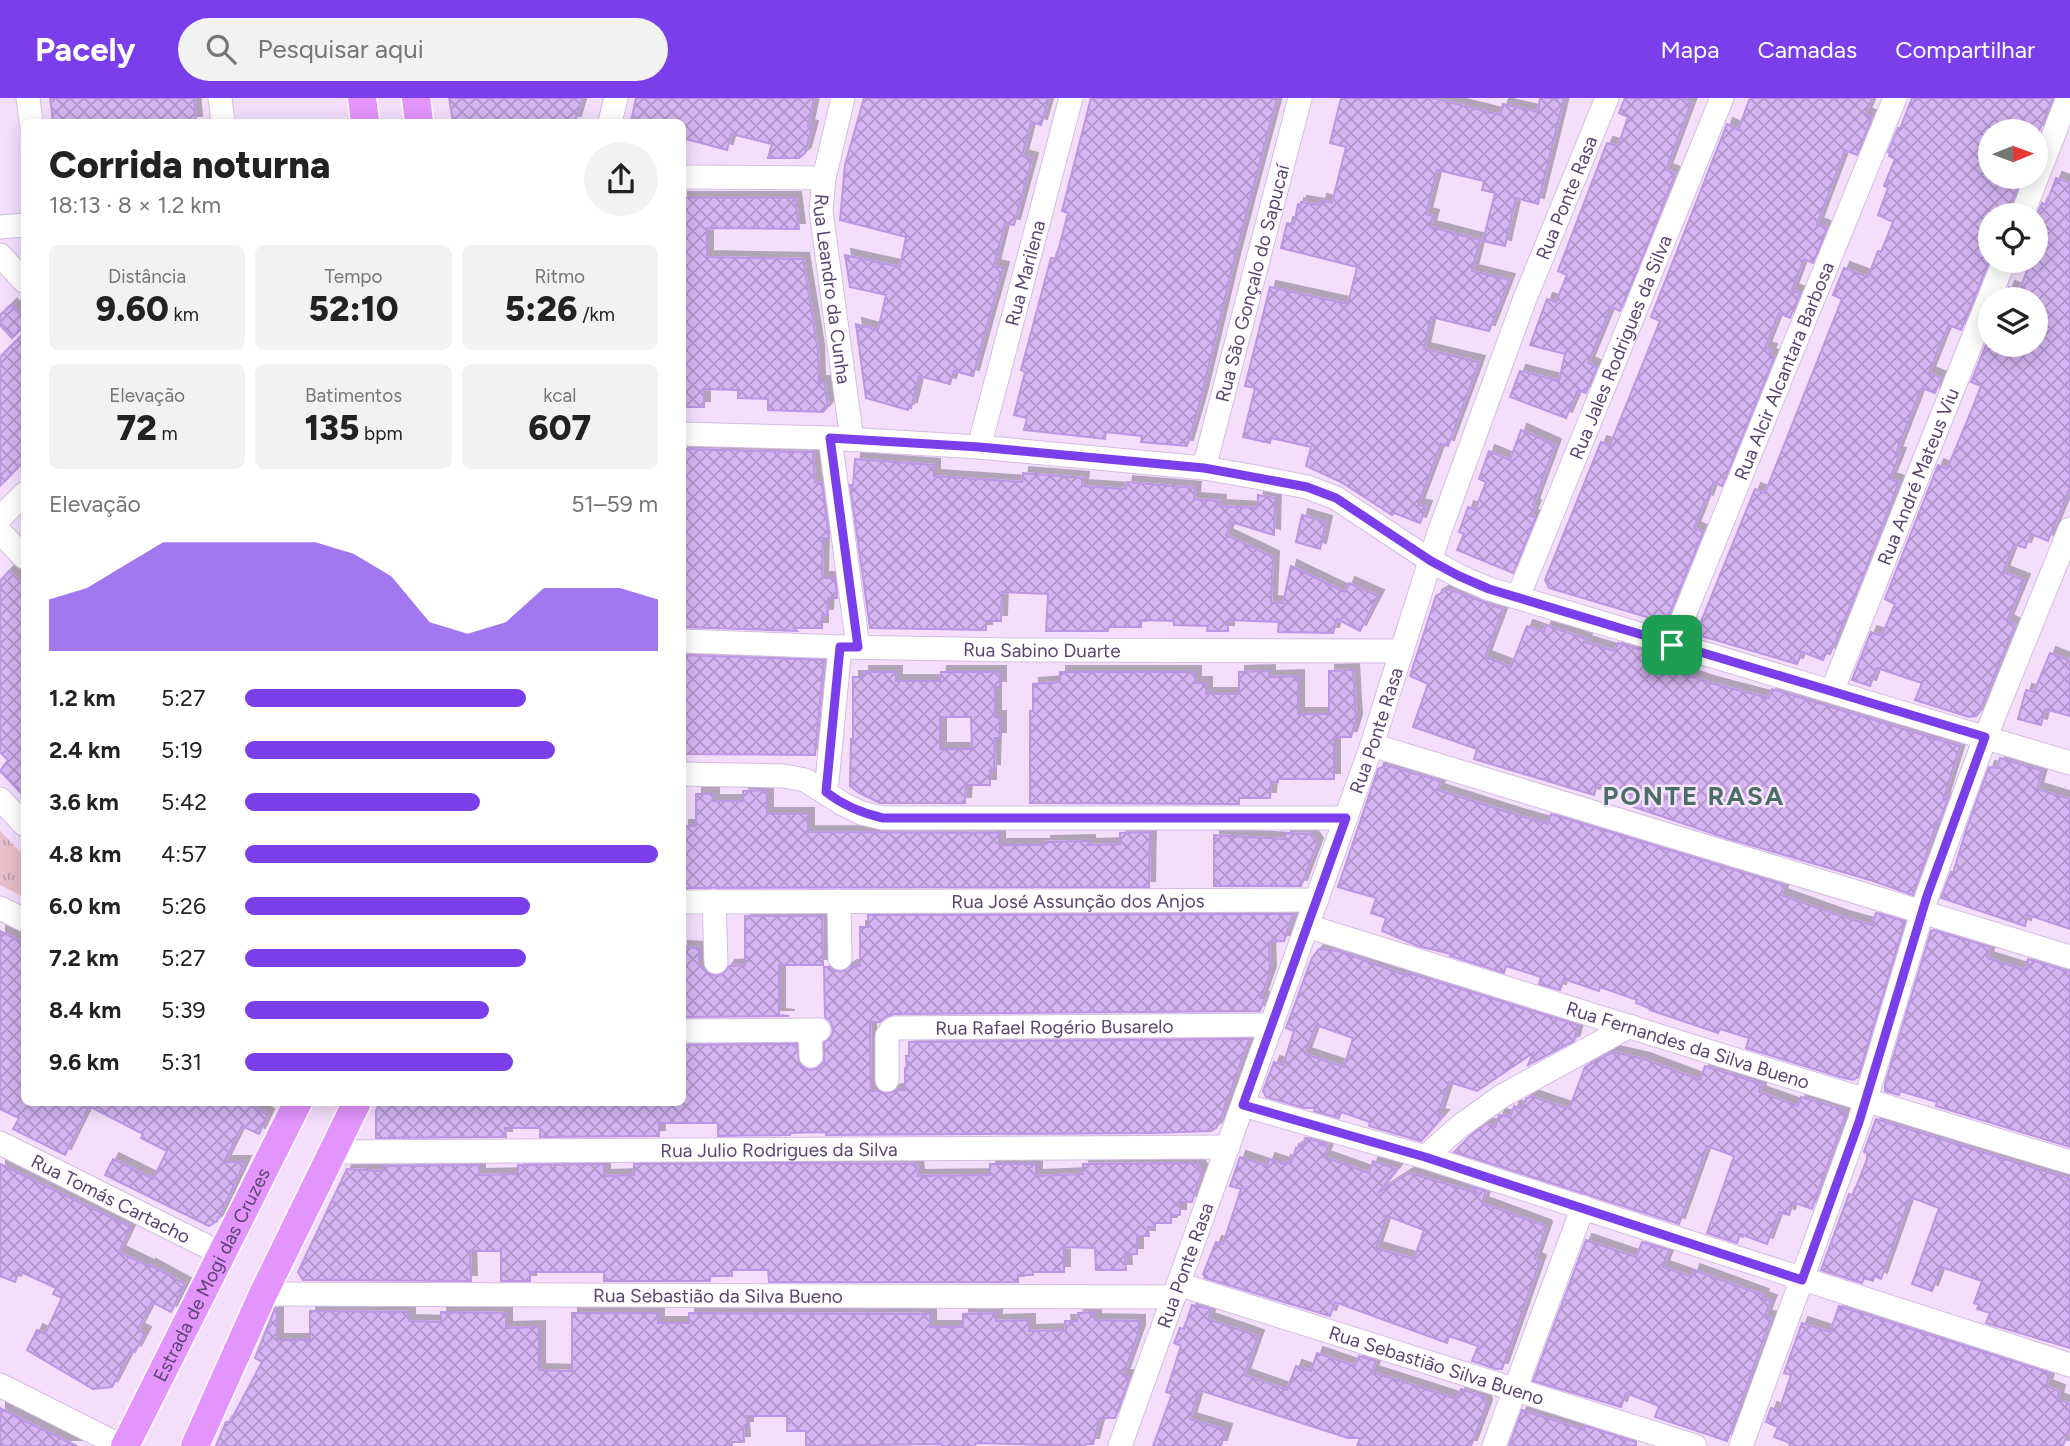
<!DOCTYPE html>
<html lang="pt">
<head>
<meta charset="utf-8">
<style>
  :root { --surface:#fff; --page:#f2f2f2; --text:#222; --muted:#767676; --accent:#7a3fea }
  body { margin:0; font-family:Figtree,sans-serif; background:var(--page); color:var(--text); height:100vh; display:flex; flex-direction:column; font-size:26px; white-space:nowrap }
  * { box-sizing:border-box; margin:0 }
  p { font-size:23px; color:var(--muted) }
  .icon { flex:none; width:38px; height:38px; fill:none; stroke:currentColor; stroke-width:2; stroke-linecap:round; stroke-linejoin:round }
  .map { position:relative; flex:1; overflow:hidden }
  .panel { position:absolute; left:21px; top:21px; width:665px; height:987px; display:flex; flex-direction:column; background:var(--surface); border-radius:10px; box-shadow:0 4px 18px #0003 }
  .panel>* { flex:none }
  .needle { width:46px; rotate:89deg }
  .controls { position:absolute; left:1978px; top:21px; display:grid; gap:14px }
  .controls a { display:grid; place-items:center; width:70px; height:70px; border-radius:50%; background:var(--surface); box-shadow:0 4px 18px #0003; font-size:35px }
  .pin { position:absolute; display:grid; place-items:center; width:60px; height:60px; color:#fff; margin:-30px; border-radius:14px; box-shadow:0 4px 10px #0006 }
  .round { display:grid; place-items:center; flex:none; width:74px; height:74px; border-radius:37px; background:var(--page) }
  .headline { display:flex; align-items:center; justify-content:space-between; height:119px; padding:0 28px }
  h1 { font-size:38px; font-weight:800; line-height:52px }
  .figures { display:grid; grid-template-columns:repeat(3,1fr); gap:10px; height:119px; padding:7px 28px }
  .figures div { display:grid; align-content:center; border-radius:10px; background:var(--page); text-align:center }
  .figures b { font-size:35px; font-weight:800 }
  .figures small { font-size:19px; font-weight:400 }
  .figures p { font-size:19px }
  .chart { height:196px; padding:14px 28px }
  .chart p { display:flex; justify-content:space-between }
  .chart svg { width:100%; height:126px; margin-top:7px; fill:var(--accent); opacity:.7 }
  ul { padding:0 28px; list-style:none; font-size:23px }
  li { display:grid; grid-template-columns:112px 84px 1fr; align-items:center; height:52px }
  li i { height:18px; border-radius:9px; background:var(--accent) }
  header { display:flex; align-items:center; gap:42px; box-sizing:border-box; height:98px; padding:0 35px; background:var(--accent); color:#fff }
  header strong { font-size:33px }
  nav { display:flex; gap:38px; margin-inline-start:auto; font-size:24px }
  .search { width:490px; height:63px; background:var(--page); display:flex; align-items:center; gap:18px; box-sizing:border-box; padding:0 24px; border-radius:38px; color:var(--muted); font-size:26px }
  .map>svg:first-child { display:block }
</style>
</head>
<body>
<header>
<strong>Pacely</strong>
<div class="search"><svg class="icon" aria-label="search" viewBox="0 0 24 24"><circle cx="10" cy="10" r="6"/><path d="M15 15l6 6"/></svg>Pesquisar aqui</div>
<nav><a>Mapa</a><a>Camadas</a><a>Compartilhar</a></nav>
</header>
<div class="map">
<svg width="2070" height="1348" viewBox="0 0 2070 1348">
  <defs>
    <pattern id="park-tufts" width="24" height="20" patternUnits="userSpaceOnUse" patternTransform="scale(1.75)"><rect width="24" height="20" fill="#e9bdc9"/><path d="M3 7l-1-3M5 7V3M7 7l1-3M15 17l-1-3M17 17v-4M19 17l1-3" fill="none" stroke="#c09ba8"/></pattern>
    <pattern id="building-cross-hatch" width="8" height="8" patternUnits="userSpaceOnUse" patternTransform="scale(1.75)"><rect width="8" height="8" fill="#d5b5f2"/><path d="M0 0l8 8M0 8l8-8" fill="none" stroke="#b095c8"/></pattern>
    <filter id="shadow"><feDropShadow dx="6" dy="-6" stdDeviation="0" flood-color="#0004"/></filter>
  </defs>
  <rect width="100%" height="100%" fill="#f4defc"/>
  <!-- park -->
  <path fill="url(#park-tufts)" d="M0 733 24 758V799L0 787Z"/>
  <!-- building -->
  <path fill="url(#building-cross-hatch)" stroke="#bd95e5" stroke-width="2" fill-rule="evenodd" filter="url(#shadow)" d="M50 0H194L196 24H53Z
    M449 0H582L575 24H453Z
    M636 0H814L808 28 812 29 805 55 799 60H768L772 46 731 36 727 52 682 40V24H631Z
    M864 0H1049L1041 27 1031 24 1022 58 1032 61 1014 127 1005 125 994 168 1003 170 973 278 954 273 950 286 919 278 911 310 909 309 908 312 866 300 856 226 878 232 886 197 850 189 845 157 900 169 906 139 840 122 845 67Z
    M1091 0H1277L1235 158 1201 300 1187 348 1141 344 1142 338 1106 334 1105 341 1024 332 1027 320 1014 317 1025 274 1021 272 1051 160 1056 161 1068 115 1062 113Z
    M1341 0H1433L1500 17 1503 6 1538 14 1540 0H1564L1538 106 1516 100 1505 148 1483 143 1495 95 1482 92 1484 83 1437 72 1426 116 1433 118 1430 129 1480 142 1472 173 1509 182 1489 233 1431 219 1424 251 1479 264 1448 348 1441 346 1418 407 1426 409 1420 425 1394 415 1392 417 1341 384 1306 368 1311 349 1271 340 1270 345 1243 339 1255 290 1245 288 1270 189 1348 206 1357 169 1281 150 1287 125 1294 126 1298 106 1301 107V104L1320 107 1321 102 1332 105 1346 49 1330 45Z
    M1625 0H1683L1691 5 1666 72 1675 75 1655 128 1620 213 1611 209 1588 265 1597 269 1586 295 1578 292 1566 320 1510 299 1520 273 1559 283 1565 256 1530 247 1547 201 1556 204 1567 177 1558 173 1607 45 1618 48 1628 19 1619 15Z
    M1750 0H1872L1865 16 1872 19 1857 57 1845 52 1817 126 1827 130 1813 165 1804 161 1792 192 1800 195 1790 220 1779 215 1765 250 1771 252 1769 256 1774 259 1722 388 1714 384 1707 403 1705 402 1694 430 1703 434 1667 521 1663 524 1549 490 1545 482 1601 344 1610 347 1660 223 1651 219 1727 26 1738 32Z
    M1912 0H2053L2039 33H1990V79H2022L2007 114 1999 111 1995 117H1990V161L1961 232 1949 227 1942 242 1929 275 1941 280 1935 295 1922 290 1920 293 1896 355 1900 356 1890 381 1899 384 1861 483 1830 556 1826 555 1823 562 1802 554 1797 566 1701 538 1698 531 1755 391 1765 395 1842 201 1833 197 1844 170 1868 179 1878 153 1881 154 1893 124 1878 117 1888 90 1884 88 1895 61 1889 58 1890 55 1888 54 1898 30 1900 31Z
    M2056 80 2070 85V390L2048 443 2031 436 2025 450 2014 446 2003 474 2024 482 2007 523 2015 527 1979 615 1976 618 1969 619 1915 602 1922 585 1877 570 1870 588 1852 582 1871 534 1882 538 1895 506 1885 501 1938 367 1947 371 1970 316 1981 288 1971 284 1986 247H2035V201H2004L2009 189 2019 193 2031 163H2035V122L2042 105 2046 107Z
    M682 100H795L799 131 707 130V159L803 161 818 252 819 284H824L828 308 823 314 768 312V301L738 300V292L704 291V309H682L684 226Z
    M11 207 24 220V228L12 240 0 227V217Z
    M24 235V363L0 388V259Z
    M1521 332 1555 347 1533 407 1535 408 1531 418 1536 419 1513 475 1457 452 1464 436 1459 434 1468 409 1475 412 1486 384 1479 381 1489 353 1510 362Z
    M682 351 813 354 815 384 822 385 829 440H823L822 480H835L837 500H828L827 517H822V530H794L797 533 682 529Z
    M855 361 934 367V378L1022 384 1023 375 1083 380 1082 388 1126 391 1127 384 1195 390 1194 401 1220 403 1219 408 1257 410 1258 397 1275 400 1274 437 1231 424 1226 437 1273 459 1271 504 1283 505 1291 468 1345 494 1349 485 1378 498 1360 533 1337 521 1333 535 1278 534 1279 524 1228 522V533H1207L1208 528 1174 527V523L1141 522V529H1109L1108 533H1046L1048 496 1002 494 1001 523H986V532L870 530 850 387H853Z
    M1302 417 1326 424 1320 451 1296 444Z
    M9 473 24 488V698L0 673 8 662 0 654V483Z
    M1448 491 1503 511 1485 559 1511 569 1527 528 1544 534 1546 527 1586 541 1585 544 1615 553 1618 545 1674 561 1671 572 1711 585 1769 600 1772 591 1960 648 1943 703 1949 698 1940 722 1938 721 1913 797 1870 782 1726 740 1628 707 1631 697 1597 686 1594 697 1474 661 1477 651 1413 629 1428 586 1410 578 1436 498Z
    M2050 555 2070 563V618L2045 611 2041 627 2018 621 2026 592 2034 594Z
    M682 557 824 562 815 657 682 656Z
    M1353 572 1356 622 1351 639H1334V681H1278V684L1271 685 1270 700H1239V706L1030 705V613H1033V586L1060 584V574H1195V585H1206V596H1239V574L1269 573V579L1298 578V616H1329V573Z
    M863 574H896V583H940L941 574H1000V589H995V619H1000V640H995L994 672H990V687H966L965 705H880L859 695 850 688 851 641H853V579H863ZM940 619H971L972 651H940Z
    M2000 660 2042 673 2037 691 2070 701V831L2028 817 2025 828 1941 800 1951 774 1953 775 1967 729 1989 669 1997 670Z
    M1386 667 1440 683 1438 692 1514 716 1548 726 1551 716 1784 787 1781 797 1843 819 1872 827 1876 815 1905 823 1858 979 1853 982 1840 979 1746 950 1749 940 1720 931 1718 935 1650 912 1651 911 1636 905 1637 902 1600 889 1599 893 1564 881 1560 892 1539 886 1541 879 1506 868 1504 875 1450 858 1451 856 1418 848 1382 833 1386 820 1371 815 1376 800 1338 789 1378 671Z
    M767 692V716H808V734L999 735V747H1045V744L1089 743V747L1120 746V735L1150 734 1149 789 682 790 683 728H696V696H713V703H743V693Z
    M1285 735 1310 736 1317 746 1301 788H1214V737L1285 741Z
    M1293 816 1284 843 1269 844 1270 874 1261 900H1265L1260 913 895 916 885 919 880 924H870L871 993H878L886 996 896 992H905V970L907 971 906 958H909V944L1249 941 1227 1003H1226L1222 1019 1216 1030 1211 1033 1154 1035 826 1037V1034L790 1035V1037L718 1038V1025H659V1038L540 1039V1030H505L506 1039 376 1040V1013L380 1004H683V947L797 946 800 966 805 971 812 972 818 970 824 964V945L831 939 833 933 831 924 825 919 824 869H829L834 872 841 874 851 868H860V829H868V817Z
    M745 818H822L823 867H779V917L789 918 682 919V849L699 850V869H703L710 877 717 878 723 876 729 868 745 867Z
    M1933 832 1990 849 1987 860 2025 872 2028 861 2070 874V1049L1936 1008 1937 1004 1900 993 1899 997 1885 993V986L1931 833Z
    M0 833 24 845V1004H244L268 1017 259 1036 242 1028 224 1064H245L217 1123 209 1128 105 1077 113 1061 153 1081 167 1053 141 1040 143 1036 89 1008 65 1057 13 1031 19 1020 0 1011Z
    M1319 851 1339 853 1407 878 1408 875 1442 885 1578 927 1574 943 1528 967 1533 955 1477 993 1449 984 1438 1017 1443 1018 1421 1043 1369 1028 1370 1024 1341 1014 1339 1020 1314 1013 1315 1010H1304L1266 999 1263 993 1274 964 1283 967 1294 933 1286 930 1312 860ZM1316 927 1353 940 1344 969 1305 956Z
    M1613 954 1644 961 1700 982 1705 968 1762 986 1759 994 1798 1008 1801 999 1841 1011 1845 1018 1812 1111 1793 1104 1789 1117 1779 1114 1767 1146 1740 1136 1737 1145 1707 1135 1734 1058 1707 1048 1679 1126 1454 1054 1469 1039 1486 1026 1495 1029 1499 1017 1510 1019 1514 1008 1522 1011 1526 1001 1531 998 1569 1011 1585 969Z
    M1876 1021 2070 1081V1250L1986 1225 1990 1215 1977 1211 1979 1207 1974 1205 1982 1183 1941 1169 1932 1193 1912 1186 1939 1110 1910 1099 1881 1181 1874 1178 1873 1183 1864 1180 1862 1185 1821 1172 1849 1096 1853 1097 1867 1061V1055L1864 1054Z
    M1306 1040 1328 1046H1318L1328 1049 1324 1059 1355 1070 1369 1075 1373 1063 1397 1071 1378 1095 1409 1075 1477 1095 1473 1089 1486 1093 1482 1105 1545 1128 1546 1130 1535 1161 1540 1163 1502 1271H1496L1472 1263 1478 1248 1449 1238 1447 1245 1335 1204 1330 1218 1205 1180 1203 1176 1216 1144 1223 1146 1241 1091 1230 1088 1240 1059 1267 1068 1269 1061 1284 1066 1285 1063 1291 1065 1296 1050H1298L1299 1046 1304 1047ZM1387 1118 1424 1132 1414 1161 1376 1150Z
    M791 1065 917 1066 918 1078 990 1077V1066H1036V1078L1083 1076V1066L1196 1065 1202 1073 1192 1104H1180V1117H1171V1125H1155V1129H1148L1149 1138H1137V1156H1125L1126 1172H1096L1095 1150 1064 1149V1174H1033V1177H1018V1184H769L768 1172H732V1178H710V1183H604V1174H530V1183H501V1153H470L471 1183 303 1182 298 1174 347 1071 383 1073V1068L479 1067V1077L518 1076V1067L604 1066V1078L634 1077V1066Z
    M0 1066 131 1129 119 1154 150 1169V1167L185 1186 171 1214 152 1204 138 1231 145 1235 135 1254 131 1252 112 1289 93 1291 27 1252 37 1232 45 1236 62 1200 53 1196 56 1190 19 1173 15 1184 0 1178Z
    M1586 1142 1636 1159 1642 1144 1669 1152 1663 1169 1692 1179 1694 1172 1763 1197 1762 1200 1771 1203 1765 1218 1771 1220 1727 1343 1655 1319 1659 1308 1626 1295 1621 1309 1533 1283Z
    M1192 1207 1211 1211 1208 1221 1258 1238 1244 1277 1287 1292 1296 1268 1311 1273 1317 1255 1355 1268 1359 1258 1376 1263 1372 1274 1457 1301 1461 1291 1484 1299 1486 1308 1471 1348H1357L1360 1340H1348L1199 1292 1190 1321 1226 1332 1221 1348H1153L1172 1296 1166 1294 1181 1248 1174 1245 1180 1230 1184 1231Z
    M1839 1208 2050 1275 2046 1288 2059 1293 2057 1301 2070 1306V1329L2063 1348H1789L1790 1345 1774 1339 1778 1329 1766 1324 1771 1310 1779 1313 1791 1277 1784 1275 1802 1225 1830 1234Z
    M275 1210H277V1242H310V1213L409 1214V1223L441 1224V1214L506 1215V1230L539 1229V1272L572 1273V1215H658V1225H689V1215L930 1216V1229H963V1216L996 1215V1223L1029 1222V1233L1066 1232 1065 1223H1077L1078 1215 1095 1214V1222L1139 1223V1233L1123 1278H1130L1115 1320H1100L1093 1346H1086L1085 1348 976 1345 975 1348H942V1346L806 1348V1333H787V1318H747V1329H743L744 1344H732V1348H216L226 1324H230L262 1264 255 1260Z
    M0 1310 31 1326 77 1348H0Z
    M1522 1312 1584 1332 1585 1328 1636 1344V1348H1509Z"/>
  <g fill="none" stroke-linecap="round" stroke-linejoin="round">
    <!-- minor casing -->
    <g stroke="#d4bde2" stroke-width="25">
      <g id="minor">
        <path d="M28 0 31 24"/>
        <path d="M220 0 223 24"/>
        <path id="s1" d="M843 0 824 80 821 113 852 342"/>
        <path d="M610 24 616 0"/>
        <path d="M682 79 824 80"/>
        <path d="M2022 117 2068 0"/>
        <path d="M0 129 24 127"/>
        <path d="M0 157 24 183"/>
        <path d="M682 336 830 340 979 349 1204 370 1256 379 1307 389 1336 400 1431 463 1459 478 1489 491 2070 665"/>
        <path d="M830 340 858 549"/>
        <path id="s2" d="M979 349 1071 0"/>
        <path id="s3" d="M1204 370 1300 0"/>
        <path d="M0 420 24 396"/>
        <path d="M0 434 24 459"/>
        <path id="s4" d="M1518 499 1722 0"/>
        <path id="s5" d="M682 543 840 549 1014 552 1402 553"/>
        <path id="s6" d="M1672 547 1895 0"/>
        <path id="s7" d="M1832 593 2004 163"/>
        <path d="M1372 647 2070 859"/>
        <path d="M682 676 784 678 805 682 843 706 861 715 883 720H1346"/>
        <path d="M826 694 840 549"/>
        <path d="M0 701 24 726"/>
        <path d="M714 803 716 864"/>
        <path d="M839 803 840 860"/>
        <path id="s8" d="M682 804 1317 802"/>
        <path d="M0 810 24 822"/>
        <path id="s9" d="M1307 828C1562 907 1815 988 2070 1064"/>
        <path d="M682 933 819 932"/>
        <path d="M810 933 811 958"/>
        <path id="s10" d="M887 982V938L891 932 895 930 1272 927"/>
        <path d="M1243 1007 1425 1059 2070 1267"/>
        <path id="s11" d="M0 1045 222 1156"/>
        <path id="s12" d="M333 1054 1228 1049"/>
        <path d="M1425 1059 1460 1028 1502 998 1630 928"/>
        <path id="s13" d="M1178 1186 1695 1348"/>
        <path id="s14" d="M263 1196 1174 1199"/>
        <path d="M0 1287 121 1348"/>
        <path id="s15" d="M1120 1348 1372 647 1439 435 1524 203 1607 0"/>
        <path d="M1494 1348 1583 1109"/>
        <path d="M1741 1348 1859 1024 1927 798 1985 640 2070 431"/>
      </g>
    </g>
    <!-- major casing -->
    <g stroke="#fff" stroke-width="31">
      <g id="major">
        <path d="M362 0 365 24"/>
        <path d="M416 0 419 24"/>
        <path id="s16" d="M125 1348 298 1004"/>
        <path d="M195 1348 263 1196 357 1004"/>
      </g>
    </g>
    <!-- minor -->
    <use href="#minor" stroke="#fff" stroke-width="23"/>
    <!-- major -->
    <use href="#major" stroke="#e394fd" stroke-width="28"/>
  </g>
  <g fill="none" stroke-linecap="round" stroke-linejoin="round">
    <!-- route casing -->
    <g stroke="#fff" stroke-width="14">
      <path id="route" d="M830 340 979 349 1204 370 1307 389 1336 400 1431 463 1459 478 1489 491 1985 639 1927 798 1859 1024 1802 1182 1425 1059 1243 1007 1346 720H883C861 715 844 708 826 694L840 549H858Z"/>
    </g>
    <!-- route -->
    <use href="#route" stroke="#7a3fea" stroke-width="9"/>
  </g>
  <g text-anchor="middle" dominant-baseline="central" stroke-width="5" stroke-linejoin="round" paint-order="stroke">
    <!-- street labels -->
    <g font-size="19" fill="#5b4672" stroke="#f8e4ff">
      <text stroke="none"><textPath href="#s15" startOffset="1326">Rua Ponte Rasa</textPath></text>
      <text stroke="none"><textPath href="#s2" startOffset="180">Rua Marilena</textPath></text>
      <text stroke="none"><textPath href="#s3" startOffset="191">Rua São Gonçalo do Sapucaí</textPath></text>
      <text stroke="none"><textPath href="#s1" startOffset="194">Rua Leandro da Cunha</textPath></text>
      <text stroke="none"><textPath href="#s4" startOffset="270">Rua Jales Rodrigues da Silva</textPath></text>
      <text stroke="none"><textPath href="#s6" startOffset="296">Rua Alcir Alcantara Barbosa</textPath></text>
      <text stroke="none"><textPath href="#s7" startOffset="231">Rua André Mateus Viu</textPath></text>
      <text stroke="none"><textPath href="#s5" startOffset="360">Rua Sabino Duarte</textPath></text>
      <text stroke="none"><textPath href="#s15" startOffset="760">Rua Ponte Rasa</textPath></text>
      <text stroke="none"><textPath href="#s8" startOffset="396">Rua José Assunção dos Anjos</textPath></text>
      <text stroke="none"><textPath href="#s10" startOffset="215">Rua Rafael Rogério Busarelo</textPath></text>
      <text stroke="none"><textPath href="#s9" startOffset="399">Rua Fernandes da Silva Bueno</textPath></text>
      <text stroke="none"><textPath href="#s12" startOffset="446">Rua Julio Rodrigues da Silva</textPath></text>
      <text stroke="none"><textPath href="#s11" startOffset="124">Rua Tomás Cartacho</textPath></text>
      <text stroke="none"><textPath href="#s15" startOffset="192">Rua Ponte Rasa</textPath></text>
      <text stroke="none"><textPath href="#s16" startOffset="192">Estrada de Mogi das Cruzes</textPath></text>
      <text stroke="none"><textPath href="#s14" startOffset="455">Rua Sebastião da Silva Bueno</textPath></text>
      <text stroke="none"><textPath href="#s13" startOffset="271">Rua Sebastião Silva Bueno</textPath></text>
    </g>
    <!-- district labels -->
    <g font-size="26" font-weight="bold" letter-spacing="2" fill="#496e66" stroke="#f8e4ff">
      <text x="1694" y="698">PONTE RASA</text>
    </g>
  </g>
</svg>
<div class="controls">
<a><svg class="needle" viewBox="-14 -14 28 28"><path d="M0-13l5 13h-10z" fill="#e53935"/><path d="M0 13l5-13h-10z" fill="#767676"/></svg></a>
<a><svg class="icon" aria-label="locate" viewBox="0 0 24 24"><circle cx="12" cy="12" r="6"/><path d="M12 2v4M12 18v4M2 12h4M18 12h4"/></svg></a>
<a><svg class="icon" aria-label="layers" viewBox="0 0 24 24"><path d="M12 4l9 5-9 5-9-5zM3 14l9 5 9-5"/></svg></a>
</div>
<div class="pin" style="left:1672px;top:547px;background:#1e9e55"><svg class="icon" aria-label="arrive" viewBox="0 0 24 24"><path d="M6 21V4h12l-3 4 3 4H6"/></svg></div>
<section class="panel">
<div class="headline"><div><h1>Corrida noturna</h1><p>18:13 · 8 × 1.2 km</p></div><a class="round"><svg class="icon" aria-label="share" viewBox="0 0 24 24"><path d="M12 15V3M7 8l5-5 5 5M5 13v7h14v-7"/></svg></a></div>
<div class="figures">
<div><p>Distância</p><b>9.60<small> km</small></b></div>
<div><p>Tempo</p><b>52:10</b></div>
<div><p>Ritmo</p><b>5:26<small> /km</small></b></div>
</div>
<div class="figures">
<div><p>Elevação</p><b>72<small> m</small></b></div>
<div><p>Batimentos</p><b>135<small> bpm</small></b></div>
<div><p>kcal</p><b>607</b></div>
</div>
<div class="chart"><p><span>Elevação</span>51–59 m</p>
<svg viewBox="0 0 160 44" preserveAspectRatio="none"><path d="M0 44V26L10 22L20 14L30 6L40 6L50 6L60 6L70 6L80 10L90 18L100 34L110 38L120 34L130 22L140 22L150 22L160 26V44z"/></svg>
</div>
<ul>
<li><b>1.2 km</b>5:27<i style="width:68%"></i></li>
<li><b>2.4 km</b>5:19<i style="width:75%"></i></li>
<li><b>3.6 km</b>5:42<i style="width:57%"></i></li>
<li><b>4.8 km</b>4:57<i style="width:100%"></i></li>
<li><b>6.0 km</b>5:26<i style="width:69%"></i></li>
<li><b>7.2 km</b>5:27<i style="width:68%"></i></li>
<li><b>8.4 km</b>5:39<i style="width:59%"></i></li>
<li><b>9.6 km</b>5:31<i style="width:65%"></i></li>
</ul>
</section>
</div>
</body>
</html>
